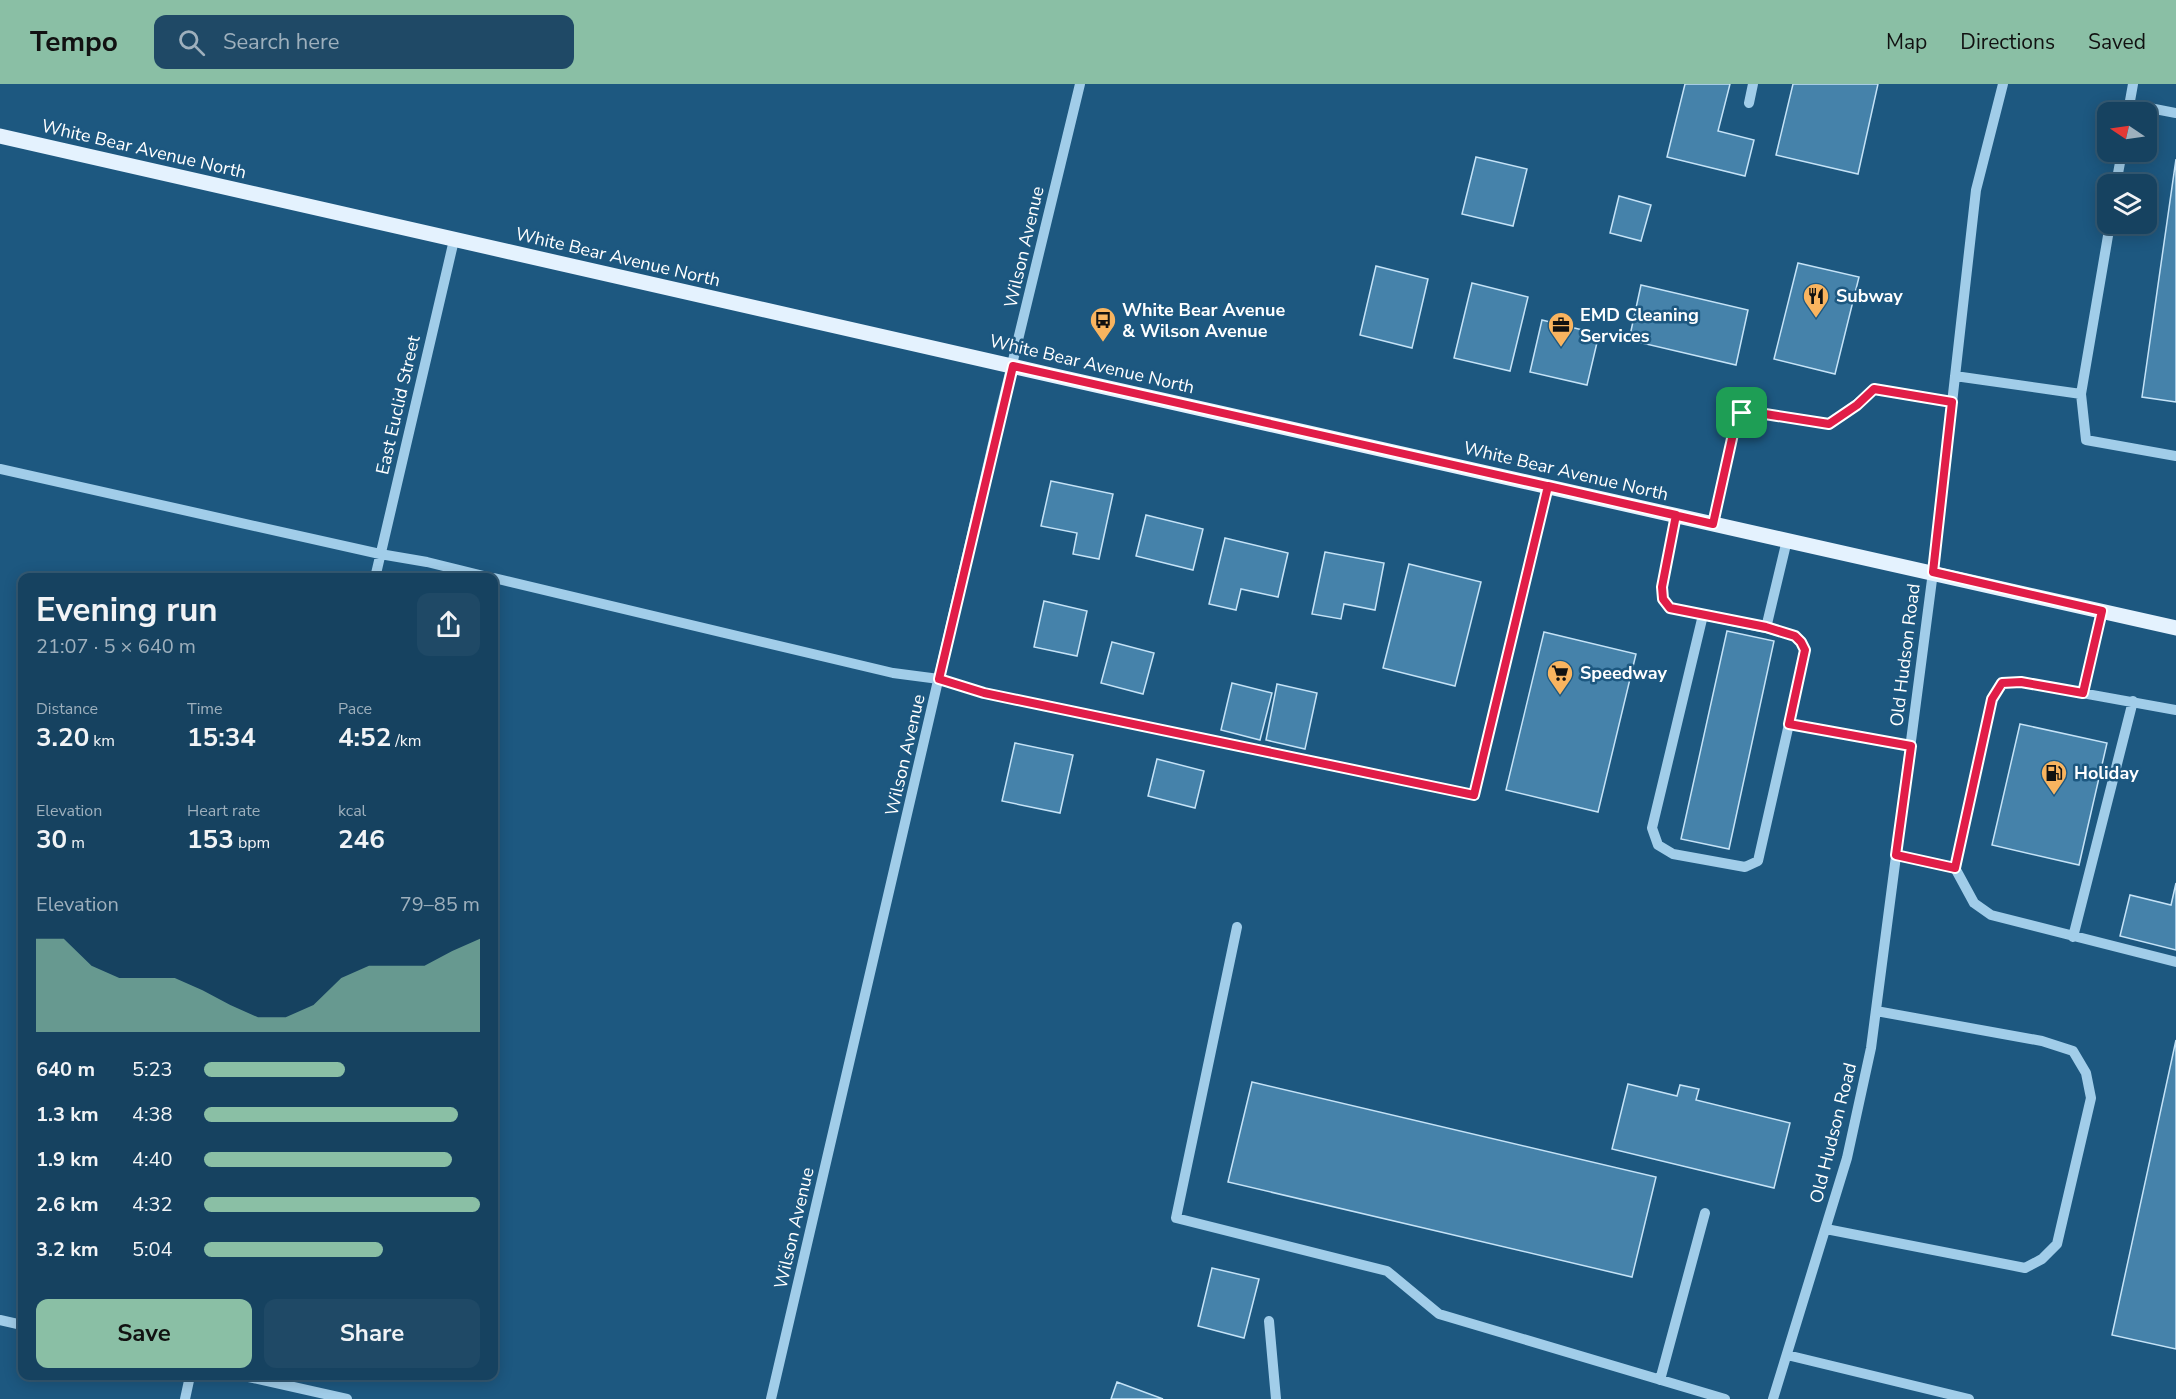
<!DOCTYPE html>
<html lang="en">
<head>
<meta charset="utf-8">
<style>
  :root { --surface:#164260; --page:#1f4966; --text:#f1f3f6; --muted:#9eb0bd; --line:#355b75; --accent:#8abfa5 }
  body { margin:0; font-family:"Nunito Sans",sans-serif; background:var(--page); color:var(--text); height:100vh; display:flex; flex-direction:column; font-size:22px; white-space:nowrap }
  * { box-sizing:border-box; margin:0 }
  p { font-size:20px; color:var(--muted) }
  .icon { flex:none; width:33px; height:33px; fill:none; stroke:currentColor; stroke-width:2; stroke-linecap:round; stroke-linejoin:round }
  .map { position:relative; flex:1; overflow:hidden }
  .side { position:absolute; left:18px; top:489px; width:480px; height:807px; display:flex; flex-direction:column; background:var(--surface); border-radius:12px; box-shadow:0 3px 15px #0003,0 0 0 2px var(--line) }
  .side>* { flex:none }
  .needle { width:39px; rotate:283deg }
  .fabs { position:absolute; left:2097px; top:18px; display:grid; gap:12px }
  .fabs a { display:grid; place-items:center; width:60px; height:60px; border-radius:12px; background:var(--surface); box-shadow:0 3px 15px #0003,0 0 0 2px var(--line); font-size:30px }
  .pin { position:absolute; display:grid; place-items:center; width:51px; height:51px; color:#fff; margin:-26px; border-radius:12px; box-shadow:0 3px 9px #0006 }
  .round { display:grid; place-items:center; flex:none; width:63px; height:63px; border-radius:12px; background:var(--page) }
  .headline { display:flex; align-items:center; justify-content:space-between; height:102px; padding:0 18px }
  h1 { font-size:33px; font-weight:700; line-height:45px }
  .metrics { display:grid; grid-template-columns:repeat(3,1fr); gap:9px; height:102px; padding:6px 18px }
  .metrics div { display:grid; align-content:center }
  .metrics b { font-size:26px; font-weight:700 }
  .metrics small { font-size:16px; font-weight:400 }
  .metrics p { font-size:16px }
  .chart { height:168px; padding:12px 18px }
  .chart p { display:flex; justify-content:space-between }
  .chart svg { width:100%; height:108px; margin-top:6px; fill:var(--accent); opacity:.7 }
  .button { display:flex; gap:12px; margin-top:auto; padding:12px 18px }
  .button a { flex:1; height:69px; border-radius:12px; background:var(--accent); color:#111; font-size:24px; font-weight:700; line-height:69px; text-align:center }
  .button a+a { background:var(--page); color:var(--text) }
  ul { padding:0 18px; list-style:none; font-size:20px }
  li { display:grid; grid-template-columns:96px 72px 1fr; align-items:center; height:45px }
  li i { height:15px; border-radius:8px; background:var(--accent) }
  header { display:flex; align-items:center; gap:36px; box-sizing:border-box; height:84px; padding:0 30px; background:var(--accent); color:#111 }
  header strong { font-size:28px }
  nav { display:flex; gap:33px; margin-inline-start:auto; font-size:21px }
  .search { width:420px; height:54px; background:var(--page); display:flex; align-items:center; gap:15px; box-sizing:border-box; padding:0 21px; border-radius:12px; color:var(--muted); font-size:22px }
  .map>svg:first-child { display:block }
</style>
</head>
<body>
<header>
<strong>Tempo</strong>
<div class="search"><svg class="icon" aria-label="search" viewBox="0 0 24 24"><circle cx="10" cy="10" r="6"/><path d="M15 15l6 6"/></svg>Search here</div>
<nav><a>Map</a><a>Directions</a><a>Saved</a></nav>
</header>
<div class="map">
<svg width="2176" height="1315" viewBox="0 0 2176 1315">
  <rect width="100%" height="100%" fill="#1d5880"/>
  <!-- building -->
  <path fill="#4582aa" stroke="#c5e3f7" stroke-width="1.5" d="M1685 0H1730L1718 47 1754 56 1745 92 1667 73Z
    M1793 0H1878L1858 90 1776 71Z
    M1476 73 1527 85 1513 142 1462 130Z
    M2176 75V318L2142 313Z
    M1619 112 1651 121 1641 157 1610 149Z
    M1798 179 1859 193 1835 290 1774 275Z
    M1376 182 1428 195 1412 264 1360 251Z
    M1472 199 1528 213 1510 287 1454 274Z
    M1641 201 1748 226 1736 281 1629 256Z
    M1542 236 1599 250 1587 301 1530 288Z
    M1051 397 1113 410 1099 475 1073 470 1077 449 1041 442Z
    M1146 431 1203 445 1193 486 1136 472Z
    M1225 454 1288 469 1278 513 1241 505 1236 526 1209 520Z
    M1325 468 1384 479 1375 526 1344 520 1341 535 1312 530Z
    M1409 480 1481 498 1455 602 1383 584Z
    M1044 517 1087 527 1077 572 1034 563Z
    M1727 547 1774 557 1729 765 1681 755Z
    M1544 548 1636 570 1598 728 1506 706Z
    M1112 558 1154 569 1143 610 1101 599Z
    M1232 599 1272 609 1260 656 1221 646Z
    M1277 600 1317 609 1305 665 1266 656Z
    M2020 640 2107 659 2079 781 1992 761Z
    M1015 659 1073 671 1060 729 1002 717Z
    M1157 675 1204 687 1195 724 1148 712Z
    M2176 799V866L2120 852 2130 811 2171 821Z
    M2176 956V1265L2112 1251Z
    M1252 998 1656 1093 1632 1193 1228 1098Z
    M1628 1000 1677 1012 1680 1001 1699 1005 1696 1016 1790 1039 1774 1104 1612 1065Z
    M1212 1184 1259 1195 1244 1254 1198 1242Z
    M1117 1298 1163 1315H1111Z"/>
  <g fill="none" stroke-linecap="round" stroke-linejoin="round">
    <!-- minor -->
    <path stroke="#a1cde9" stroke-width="10" d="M1749 19 1753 0
      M2129 20 2176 29
      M2128 28 2133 0
      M2116 100 2122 68
      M1955 292 2081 310 2110 140
      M2081 310 2086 356 2176 372
      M0 385 380 470 427 478 492 494
      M1676 431 1662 503 1663 515 1670 524 1766 544 1795 552 1801 558 1805 566 1789 640 1911 662
      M1713 440 1735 341 1742 329 1765 330 1829 340 1857 320 1874 305 1952 318
      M375 494 454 156
      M494 494 893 589 939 595 984 609 1474 711 1548 402
      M1703 531 1652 744 1658 761 1673 770 1745 783 1758 777 1789 640
      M1766 544 1787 456
      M2083 609 2102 527
      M2176 626 2021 598 2002 599 1992 615 1955 784 1974 819 1991 831 2176 878
      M1896 771 1955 784
      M1237 843 1176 1134 1387 1187 1439 1230 1725 1315
      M2073 853 2133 617
      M1826 1145 2025 1184 2042 1175 2057 1160 2091 1014 2086 989 2073 967 2042 957 1876 927
      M0 1236 22 1241
      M1269 1237 1276 1315
      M1787 1271 1969 1315
      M244 1292 347 1315
      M1660 1296 1705 1129
      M185 1315 190 1292
      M771 1315 1000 330 1080 0
      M1773 1315 1847 1074 1871 964 1933 488 1976 106 2003 0"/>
    <!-- major -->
    <path stroke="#e4f2fe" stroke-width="15" d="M0 52 1051 291 2176 544"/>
  </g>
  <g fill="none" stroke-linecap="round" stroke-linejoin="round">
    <!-- route casing -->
    <g stroke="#fff" stroke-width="12">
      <path id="route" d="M1742 329 1735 341 1713 440C1658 427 1603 415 1548 402L1474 711 984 609 939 595 1013 282 1676 431 1662 503 1663 515 1670 524 1766 543 1795 552 1801 558 1805 566 1789 640 1911 662 1896 771 1955 784 1992 615 2002 599 2021 598 2083 609 2102 527 1933 488 1952 318 1874 305 1857 321 1829 340 1765 330 1742 329"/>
    </g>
    <!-- route -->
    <use href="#route" stroke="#e11d48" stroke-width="8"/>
  </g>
  <!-- icons -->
  <defs>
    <g id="restaurant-pin" transform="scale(1.35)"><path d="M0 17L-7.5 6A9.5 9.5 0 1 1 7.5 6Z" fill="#f9b45f" stroke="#1d5880"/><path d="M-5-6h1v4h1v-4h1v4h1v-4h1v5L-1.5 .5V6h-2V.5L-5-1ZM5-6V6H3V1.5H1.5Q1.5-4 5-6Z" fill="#111"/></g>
    <g id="bus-pin" transform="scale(1.35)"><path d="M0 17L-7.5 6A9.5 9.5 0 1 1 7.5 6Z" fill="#f9b45f" stroke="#1d5880"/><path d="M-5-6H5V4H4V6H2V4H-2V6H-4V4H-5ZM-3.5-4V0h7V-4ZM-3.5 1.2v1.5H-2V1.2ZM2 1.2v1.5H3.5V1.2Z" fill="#111"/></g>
    <g id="office-pin" transform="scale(1.35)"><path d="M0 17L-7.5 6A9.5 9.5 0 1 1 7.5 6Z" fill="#f9b45f" stroke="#1d5880"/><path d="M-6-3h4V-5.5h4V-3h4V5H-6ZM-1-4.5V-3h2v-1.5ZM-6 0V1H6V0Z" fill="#111"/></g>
    <g id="supermarket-pin" transform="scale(1.35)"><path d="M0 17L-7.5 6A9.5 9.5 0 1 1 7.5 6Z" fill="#f9b45f" stroke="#1d5880"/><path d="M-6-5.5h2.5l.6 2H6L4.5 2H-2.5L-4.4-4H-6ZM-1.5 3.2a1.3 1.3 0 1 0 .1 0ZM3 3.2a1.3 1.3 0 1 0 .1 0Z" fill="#111"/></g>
    <g id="fuel-pin" transform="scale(1.35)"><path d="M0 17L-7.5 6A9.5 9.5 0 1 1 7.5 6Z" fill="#f9b45f" stroke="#1d5880"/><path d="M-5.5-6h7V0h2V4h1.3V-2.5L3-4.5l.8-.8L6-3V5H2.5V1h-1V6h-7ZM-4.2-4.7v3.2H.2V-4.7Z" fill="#111"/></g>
  </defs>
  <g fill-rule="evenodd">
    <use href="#restaurant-pin" x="1816" y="212"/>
    <use href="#bus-pin" x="1103" y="236"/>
    <use href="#office-pin" x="1561" y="241"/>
    <use href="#supermarket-pin" x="1560" y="589"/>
    <use href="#fuel-pin" x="2054" y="689"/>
  </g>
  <g text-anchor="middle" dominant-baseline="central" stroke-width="5" stroke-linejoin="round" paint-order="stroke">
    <!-- street labels -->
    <g font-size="18" fill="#fff" stroke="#1d5880">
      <text transform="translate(144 65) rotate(13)">White Bear Avenue North</text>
      <text transform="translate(1024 163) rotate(-77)">Wilson Avenue</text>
      <text transform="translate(618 173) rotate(13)">White Bear Avenue North</text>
      <text transform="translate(1092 280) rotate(13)">White Bear Avenue North</text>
      <text transform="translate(398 321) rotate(-77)">East Euclid Street</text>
      <text transform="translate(1566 387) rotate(13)">White Bear Avenue North</text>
      <text transform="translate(1905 571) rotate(-83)">Old Hudson Road</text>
      <text transform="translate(905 671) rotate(-77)">Wilson Avenue</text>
      <text transform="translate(1833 1049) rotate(-76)">Old Hudson Road</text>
      <text transform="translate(794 1144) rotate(-77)">Wilson Avenue</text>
    </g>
    <!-- poi labels -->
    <g font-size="18" font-weight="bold" fill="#fff" stroke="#1d5880" text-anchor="start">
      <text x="1836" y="212">Subway</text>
      <text x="1122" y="226">White Bear Avenue<tspan x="1122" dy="21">&amp; Wilson Avenue</tspan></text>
      <text x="1580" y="231">EMD Cleaning<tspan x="1580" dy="21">Services</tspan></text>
      <text x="1580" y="589">Speedway</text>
      <text x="2074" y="689">Holiday</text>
    </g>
  </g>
</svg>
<div class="fabs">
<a><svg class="needle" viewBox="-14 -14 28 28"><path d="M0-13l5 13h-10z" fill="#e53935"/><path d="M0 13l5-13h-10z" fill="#9eb0bd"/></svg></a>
<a><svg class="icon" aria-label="layers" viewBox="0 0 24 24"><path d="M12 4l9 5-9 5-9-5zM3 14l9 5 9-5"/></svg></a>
</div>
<div class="pin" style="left:1742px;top:329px;background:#1e9e55"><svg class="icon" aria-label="arrive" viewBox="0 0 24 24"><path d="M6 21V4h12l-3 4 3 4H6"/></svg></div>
<section class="side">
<div class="headline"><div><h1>Evening run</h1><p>21:07 · 5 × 640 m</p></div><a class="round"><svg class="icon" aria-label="share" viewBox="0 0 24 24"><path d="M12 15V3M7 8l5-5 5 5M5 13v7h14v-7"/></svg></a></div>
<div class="metrics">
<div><p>Distance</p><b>3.20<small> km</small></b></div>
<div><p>Time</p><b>15:34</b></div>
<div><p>Pace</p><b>4:52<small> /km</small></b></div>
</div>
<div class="metrics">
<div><p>Elevation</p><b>30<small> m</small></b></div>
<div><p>Heart rate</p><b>153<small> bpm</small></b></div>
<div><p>kcal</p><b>246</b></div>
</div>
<div class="chart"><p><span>Elevation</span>79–85 m</p>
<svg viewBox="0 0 160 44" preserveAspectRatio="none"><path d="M0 44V6L10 6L20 17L30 22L40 22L50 22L60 27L70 33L80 38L90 38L100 33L110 22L120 17L130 17L140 17L150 11L160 6V44z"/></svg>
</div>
<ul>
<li><b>640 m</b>5:23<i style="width:51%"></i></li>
<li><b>1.3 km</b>4:38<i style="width:92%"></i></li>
<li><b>1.9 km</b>4:40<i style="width:90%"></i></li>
<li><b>2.6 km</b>4:32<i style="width:100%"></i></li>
<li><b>3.2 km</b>5:04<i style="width:65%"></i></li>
</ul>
<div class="button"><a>Save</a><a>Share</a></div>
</section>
</div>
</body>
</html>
